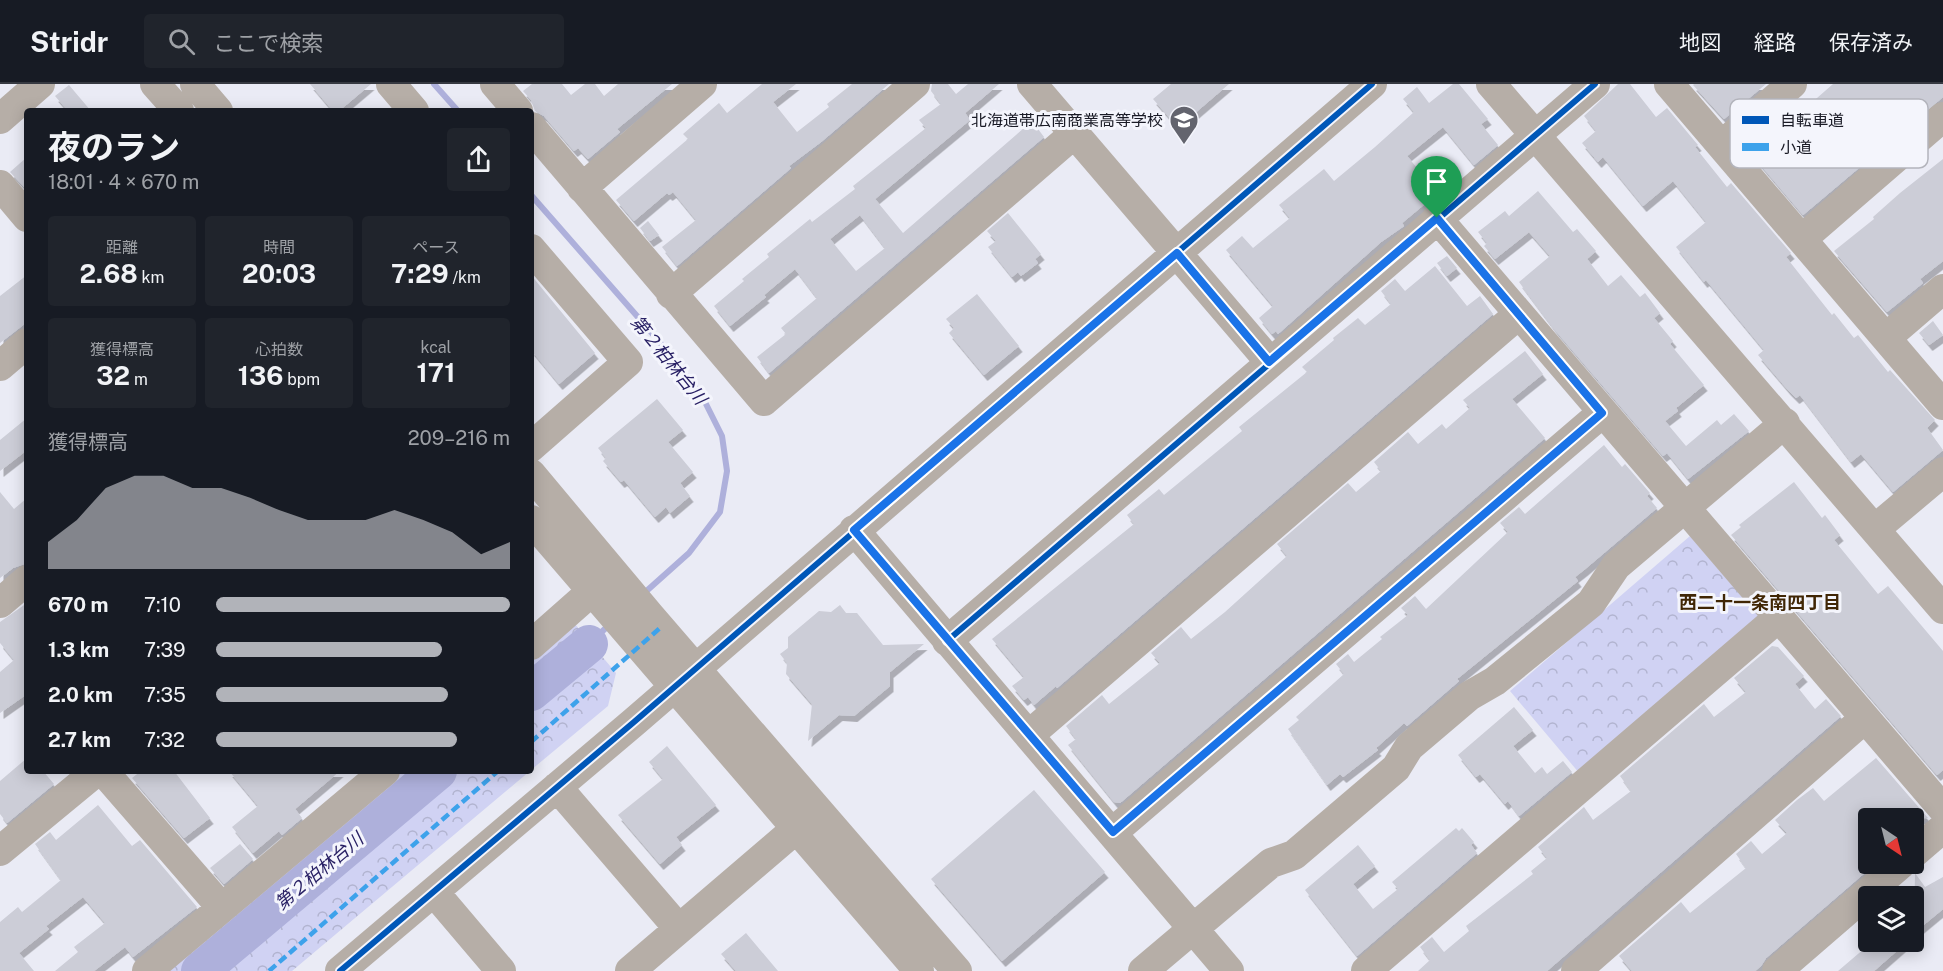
<!DOCTYPE html>
<html lang="ja">
<head>
<meta charset="utf-8">
<style>
  :root { --surface:#171b24; --page:#20242c; --text:#f1f3f6; --muted:#9ea1a6; --line:#363941; --accent:#b1b3b9 }
  body { margin:0; font-family:"Public Sans","Noto Sans JP",sans-serif; background:var(--page); color:var(--text); height:100vh; display:flex; flex-direction:column; font-size:22px; white-space:nowrap }
  * { box-sizing:border-box; margin:0 }
  p { font-size:20px; color:var(--muted) }
  .icon { flex:none; width:33px; height:33px; fill:none; stroke:currentColor; stroke-width:2; stroke-linecap:round; stroke-linejoin:round }
  .map { position:relative; flex:1; overflow:hidden }
  .drawer { position:absolute; left:24px; top:24px; width:510px; height:666px; display:flex; flex-direction:column; background:var(--surface); border-radius:6px; box-shadow:0 3px 15px #0003 }
  .drawer>* { flex:none }
  .needle { width:39px; rotate:145deg }
  .fabs { position:absolute; left:1858px; top:724px; display:grid; gap:12px }
  .fabs a { display:grid; place-items:center; width:66px; height:66px; border-radius:6px; background:var(--surface); box-shadow:0 3px 15px #0003; font-size:30px }
  .pin { position:absolute; display:grid; place-items:center; width:51px; height:51px; color:#fff; margin:-62px -26px; border-radius:50% 50% 50% 0; rotate:-45deg; box-shadow:0 0 6px #0007 }
  .pin .icon { rotate:45deg }
  .round { display:grid; place-items:center; flex:none; width:63px; height:63px; border-radius:6px; background:var(--page) }
  .headline { display:flex; align-items:center; justify-content:space-between; height:102px; padding:0 24px }
  h1 { font-size:33px; font-weight:700; line-height:45px }
  .stats { display:grid; grid-template-columns:repeat(3,1fr); gap:9px; height:102px; padding:6px 24px }
  .stats div { display:grid; align-content:center; border-radius:6px; background:var(--page); text-align:center }
  .stats b { font-size:26px; font-weight:700 }
  .stats small { font-size:16px; font-weight:400 }
  .stats p { font-size:16px }
  .chart { height:168px; padding:12px 24px }
  .chart p { display:flex; justify-content:space-between }
  .chart svg { width:100%; height:108px; margin-top:6px; fill:var(--accent); opacity:.7 }
  ul { padding:0 24px; list-style:none; font-size:20px }
  li { display:grid; grid-template-columns:96px 72px 1fr; align-items:center; height:45px }
  li i { height:15px; border-radius:8px; background:var(--accent) }
  header { display:flex; align-items:center; gap:36px; box-sizing:border-box; height:84px; padding:0 30px; background:var(--surface); border-bottom:2px solid var(--line) }
  header strong { font-size:28px }
  nav { display:flex; gap:33px; margin-inline-start:auto; font-size:21px }
  .search { width:420px; height:54px; background:var(--page); display:flex; align-items:center; gap:15px; box-sizing:border-box; padding:0 21px; border-radius:6px; color:var(--muted); font-size:22px }
  .map>svg:first-child { display:block }
</style>
</head>
<body>
<header>
<strong>Stridr</strong>
<div class="search"><svg class="icon" aria-label="search" viewBox="0 0 24 24"><circle cx="10" cy="10" r="6"/><path d="M15 15l6 6"/></svg>ここで検索</div>
<nav><a>地図</a><a>経路</a><a>保存済み</a></nav>
</header>
<div class="map">
<svg width="1943" height="887" viewBox="0 0 1943 887">
  <defs>
    <pattern id="park-crowns" width="20" height="18" patternUnits="userSpaceOnUse" patternTransform="scale(1.5)"><rect width="20" height="18" fill="#d0d2f3"/><path d="M2 6a3 3 0 1 1 6 0M12 15a3 3 0 1 1 6 0" fill="none" stroke="#b2b4d0"/></pattern>
    <filter id="shadow"><feDropShadow dx="3.5" dy="6" stdDeviation="0" flood-color="#0004"/></filter>
  </defs>
  <rect width="100%" height="100%" fill="#eaebf5"/>
  <!-- park -->
  <path fill="url(#park-crowns)" d="M1690 452 1761 535 1580 690 1510 607Z
    M574 539 616 589 608 622 531 686V575Z
    M398 687H530L292 887H160Z"/>
  <g fill="none" stroke-linecap="round" stroke-linejoin="round">
    <!-- stream -->
    <path stroke="#aeb0db" stroke-width="6" d="M434 0 458 27
      M531 111 658 256 702 312 722 352 727 387 720 428 689 469 642 511
      M589 560 610 540"/>
    <!-- river -->
    <path stroke="#aeb0db" stroke-width="38" d="M531 608 589 560
      M200 887 438 687"/>
  </g>
  <!-- building -->
  <path fill="#cccdd7" fill-rule="evenodd" filter="url(#shadow)" d="M310 0H371L339 27H333Z
    M532 0H562L571 11 585 0H595L604 12 618 0H672L617 45 620 48 588 75 578 64 574 67 544 32 535 27 531 16 523 7Z
    M762 0H796L773 18 797 48 829 23 827 20 852 0H889L821 58 789 82 791 84 677 182 662 163 696 136 673 108 669 111 667 109 634 137 616 116 688 55 683 50 719 19 727 29Z
    M932 0H948L956 10 968 0H999L965 29 970 36 875 115 903 149 1032 37 1044 53 769 289 757 273 786 250 781 244 817 214 795 185 764 211 766 213 730 242 714 222 744 197 742 195 769 173 767 170 810 135 812 138 855 105 853 102 926 44 919 36 941 20 931 7ZM860 131 885 164 856 187 830 155Z
    M1171 0H1229L1181 41 1174 39 1153 15Z
    M1453 0H1459L1488 35 1481 40 1498 61 1474 81 1443 43 1407 72 1438 109 1402 139 1404 142 1381 158 1278 250 1276 247 1272 250 1259 234 1273 222 1226 166 1242 152 1253 164 1290 134 1279 121 1324 85 1334 97 1375 63 1414 28 1403 15 1417 3 1429 19Z
    M1618 0H1630L1656 33 1667 24 1698 61 1695 63 1727 103 1731 99 1791 169 1786 173 1832 231 1834 229 1854 254 1858 251 1888 288 1890 286 1935 336 1927 344 1943 366 1893 408 1861 370 1851 378 1800 311 1796 314 1787 305 1758 271 1764 266 1706 196 1704 198 1676 163 1706 138 1673 97 1643 122 1603 73 1598 78 1582 59 1596 47 1584 32Z
    M1766 0 1724 35 1693 1 1694 0Z
    M1833 0H1943V13L1803 131 1752 71Z
    M69 1 91 27H68L55 12Z
    M27 73V106L10 88Z
    M1943 75V177L1920 195 1923 199 1887 228 1834 167 1874 135 1873 133 1900 109Z
    M1538 107 1573 148 1577 145 1596 167 1587 175 1608 202 1621 191 1640 213 1645 209 1660 229 1654 234 1673 257 1670 260 1704 301 1676 324 1678 327 1665 337 1686 362 1717 336 1721 341 1734 330 1749 347 1688 395 1667 369 1663 372 1554 245 1519 198 1550 172 1529 148 1495 175 1484 162 1487 159 1478 148 1505 127 1509 132Z
    M1008 129 1041 170 1035 175 1038 179 1021 192 1018 188 1012 193 988 163 996 157 987 147Z
    M648 137 659 151 650 157 640 144Z
    M1447 172 1457 184 1447 192 1437 179Z
    M1435 182 1467 222 1480 212 1493 230 1057 604 1056 602 1034 621 1028 613 1024 616 1012 602 1024 593 992 555 1134 440 1127 431 1159 405 1164 411 1242 347 1239 343 1307 288 1302 283 1334 256 1333 254 1358 234 1365 241 1391 220 1381 207 1395 195 1405 207Z
    M27 191V238L0 259V212Z
    M531 191 595 269 559 300 531 266Z
    M977 210 1019 262 984 291 949 249 954 244 946 235Z
    M1933 237 1943 251 1929 261 1919 249Z
    M1525 267 1543 290 1512 315 1545 354 1120 719 1114 718 1068 661 1076 655 1066 642 1102 611 1109 620 1160 579 1151 569 1181 543 1191 555 1225 528 1287 472 1277 460 1348 399 1356 408 1381 387 1374 378 1408 348 1418 360 1442 340 1446 345 1470 324 1463 316Z
    M657 315 683 346 668 358 693 388 680 399 690 412 670 429 666 423 655 433 624 396 621 398 603 377 606 374 598 364Z
    M27 334V366L0 387V356Z
    M1604 361 1622 383 1625 380 1650 409 1647 412 1657 424 1584 486 1575 493 1578 497 1457 595 1459 597 1407 642 1404 639 1376 664 1378 666 1343 693 1340 690 1327 701 1288 645 1299 636 1296 633 1344 590 1336 580 1348 570 1354 578 1382 555 1380 553 1408 531 1401 524 1415 512 1426 525 1508 448 1500 439 1519 423 1525 430Z
    M1794 398 1822 434 1825 431 1840 451 1834 456 1878 510 1888 502 1943 567V686L1937 691 1731 451 1741 443 1739 441Z
    M0 408 14 425 27 414V479L13 484 0 494Z
    M27 519V610L0 629V588L14 576 0 559V538Z
    M840 521 846 529H857L883 561 924 560 890 588V602L854 632 839 631 808 657 812 620 786 590 787 579 780 570 788 564V553L819 527 831 528Z
    M1772 562 1778 563 1804 592 1795 600 1815 625 1826 615 1841 632 1547 887H1418L1430 876 1420 863 1432 853 1444 868 1469 847 1466 842 1533 790 1531 787 1547 774 1538 763 1584 723 1593 736 1631 707 1620 692 1704 620 1714 633 1746 608 1734 594Z
    M1514 623 1533 646 1513 662 1535 689 1542 683 1547 690 1563 677 1572 688 1519 732 1508 717 1505 720 1480 690 1476 693 1458 671Z
    M667 662 716 721 676 753 682 761 660 780 618 731 663 695 649 678Z
    M27 674V687H43L54 700 7 739 0 730V697Z
    M1876 674 1928 734 1869 735V780H1875L1766 874 1761 882 1755 887H1632L1619 872 1681 818 1690 829 1746 784 1736 770 1751 757 1762 770 1787 749 1775 736 1797 716 1813 704 1824 717Z
    M141 687H174L210 734 184 754 132 694Z
    M229 687H340L295 725 302 734 282 751 279 747 253 769 232 743 258 722Z
    M1034 706 1105 788 1002 877 931 795Z
    M98 721 132 762 140 756 197 823 133 873 125 863 94 887H55L78 868 74 863 105 839 83 813 46 842 49 845 19 869 34 887H0V838L18 823 22 828 61 796 35 760 50 748 56 756Z
    M1456 744 1459 747 1462 744 1474 758 1471 761 1477 769 1357 872 1305 806 1358 761 1375 782 1353 800 1373 825 1398 805 1392 798Z
    M240 760 253 775 224 800 210 784Z
    M1915 789 1925 803 1943 793V825L1914 849Z
    M746 849 778 887H736L721 870Z
    M1872 858H1907L1874 887H1838Z"/>
  <g fill="none" stroke-linecap="round" stroke-linejoin="round">
    <!-- minor -->
    <path stroke="#b6aea7" stroke-width="30" d="M155 0 179 27
      M195 0 218 27
      M391 0 414 27
      M495 0 518 27
      M1032 0 1270 278
      M1491 0 1943 525
      M1669 0 1943 321
      M0 35 40 0
      M531 43 764 317 1075 49
      M1722 61 1792 0
      M0 101 27 133
      M582 104 702 0
      M1437 134 1943 725
      M1802 155 1943 33
      M531 165 628 278 531 363
      M671 210 915 0
      M1887 253 1943 205
      M0 282 27 259
      M531 390 650 532 957 887
      M531 436 919 887
      M1875 445 1943 388
      M854 446 1229 887
      M0 519 27 496
      M947 557 1595 0
      M531 561 591 508
      M1029 651 1519 230
      M103 687 222 824
      M557 703 679 845
      M1113 748 1602 329
      M0 767 97 687
      M1914 769 1943 744
      M434 808 501 887
      M147 887 385 687
      M340 887 634 638 1372 0
      M630 887 811 732
      M1143 887 1271 779 1294 771 1396 684 1409 663 1469 612 1495 597 1591 519 1616 482 1785 339
      M1366 887 1778 534
      M1576 887 1864 635
      M1777 887 1901 780"/>
    <!-- quiet -->
    <path stroke="#3da2eb" stroke-width="4.5" stroke-dasharray="9 4.5" stroke-linecap="butt" d="M531 658 660 544
      M269 887 498 687"/>
    <!-- cycleway casing -->
    <g stroke="#f4f5fc" stroke-width="10">
      <path id="cycleway" d="M947 557 1595 0
        M340 887 634 638 1372 0"/>
    </g>
    <!-- cycleway -->
    <use href="#cycleway" stroke="#0057b8" stroke-width="6"/>
  </g>
  <g fill="none" stroke-linecap="round" stroke-linejoin="round">
    <!-- route casing -->
    <g stroke="#fff" stroke-width="12">
      <path id="route" d="M1437 134 1602 329 1113 748 854 446 1177 169 1269 278Z"/>
    </g>
    <!-- route -->
    <use href="#route" stroke="#1a73e8" stroke-width="8"/>
  </g>
  <!-- icons -->
  <defs>
    <g id="school-pin" transform="scale(1.5)"><path d="M0 17L-7.5 6A9.5 9.5 0 1 1 7.5 6Z" fill="#63646e" stroke="#f4f5fc"/><path d="M0-5L7-2L0 1L-7-2ZM-4 1L0 2.5L4 1V4Q0 6-4 4Z" fill="#fff"/></g>
  </defs>
  <g fill-rule="evenodd">
    <use href="#school-pin" x="1184" y="36"/>
  </g>
  <g text-anchor="middle" dominant-baseline="central" stroke-width="6" stroke-linejoin="round" paint-order="stroke">
    <!-- poi labels -->
    <g font-size="16" fill="#1a1b26" stroke="#f4f5fc" text-anchor="end">
      <text x="1163" y="36">北海道帯広南商業高等学校</text>
    </g>
    <!-- water labels -->
    <g font-size="18" font-style="italic" fill="#292165" stroke="#f4f5fc">
      <text transform="translate(669 276) rotate(51)">第２柏林台川</text>
      <text transform="translate(319 787) rotate(-40)">第２柏林台川</text>
    </g>
    <!-- neighbourhood labels -->
    <g font-size="18" font-weight="bold" fill="#402605" stroke="#f4f5fc">
      <text x="1760" y="518">西二十一条南四丁目</text>
    </g>
  </g>
  <!-- legend -->
  <rect x="1730" y="15" width="198" height="69" rx="9" fill="#f4f5fc" stroke="#b3b4bc" stroke-width="1.5"/>
  <rect x="1742" y="32" width="27" height="8" fill="#0057b8"/>
  <rect x="1742" y="59" width="27" height="8" fill="#3da2eb"/>
  <g font-size="16" fill="#1a1b26">
    <text x="1780" y="42">自転車道</text>
    <text x="1780" y="69">小道</text>
  </g>
</svg>
<div class="fabs">
<a><svg class="needle" viewBox="-14 -14 28 28"><path d="M0-13l5 13h-10z" fill="#e53935"/><path d="M0 13l5-13h-10z" fill="#9ea1a6"/></svg></a>
<a><svg class="icon" aria-label="layers" viewBox="0 0 24 24"><path d="M12 4l9 5-9 5-9-5zM3 14l9 5 9-5"/></svg></a>
</div>
<div class="pin" style="left:1437px;top:134px;background:#1e9e55"><svg class="icon" aria-label="arrive" viewBox="0 0 24 24"><path d="M6 21V4h12l-3 4 3 4H6"/></svg></div>
<section class="drawer">
<div class="headline"><div><h1>夜のラン</h1><p>18:01 · 4 × 670 m</p></div><a class="round"><svg class="icon" aria-label="share" viewBox="0 0 24 24"><path d="M12 15V3M7 8l5-5 5 5M5 13v7h14v-7"/></svg></a></div>
<div class="stats">
<div><p>距離</p><b>2.68<small> km</small></b></div>
<div><p>時間</p><b>20:03</b></div>
<div><p>ペース</p><b>7:29<small> /km</small></b></div>
</div>
<div class="stats">
<div><p>獲得標高</p><b>32<small> m</small></b></div>
<div><p>心拍数</p><b>136<small> bpm</small></b></div>
<div><p>kcal</p><b>171</b></div>
</div>
<div class="chart"><p><span>獲得標高</span>209–216 m</p>
<svg viewBox="0 0 160 44" preserveAspectRatio="none"><path d="M0 44V33L10 24L20 11L30 6L40 6L50 11L60 11L70 15L80 20L90 24L100 24L110 24L120 20L130 24L140 29L150 38L160 33V44z"/></svg>
</div>
<ul>
<li><b>670 m</b>7:10<i style="width:100%"></i></li>
<li><b>1.3 km</b>7:39<i style="width:77%"></i></li>
<li><b>2.0 km</b>7:35<i style="width:79%"></i></li>
<li><b>2.7 km</b>7:32<i style="width:82%"></i></li>
</ul>
</section>
</div>
</body>
</html>
